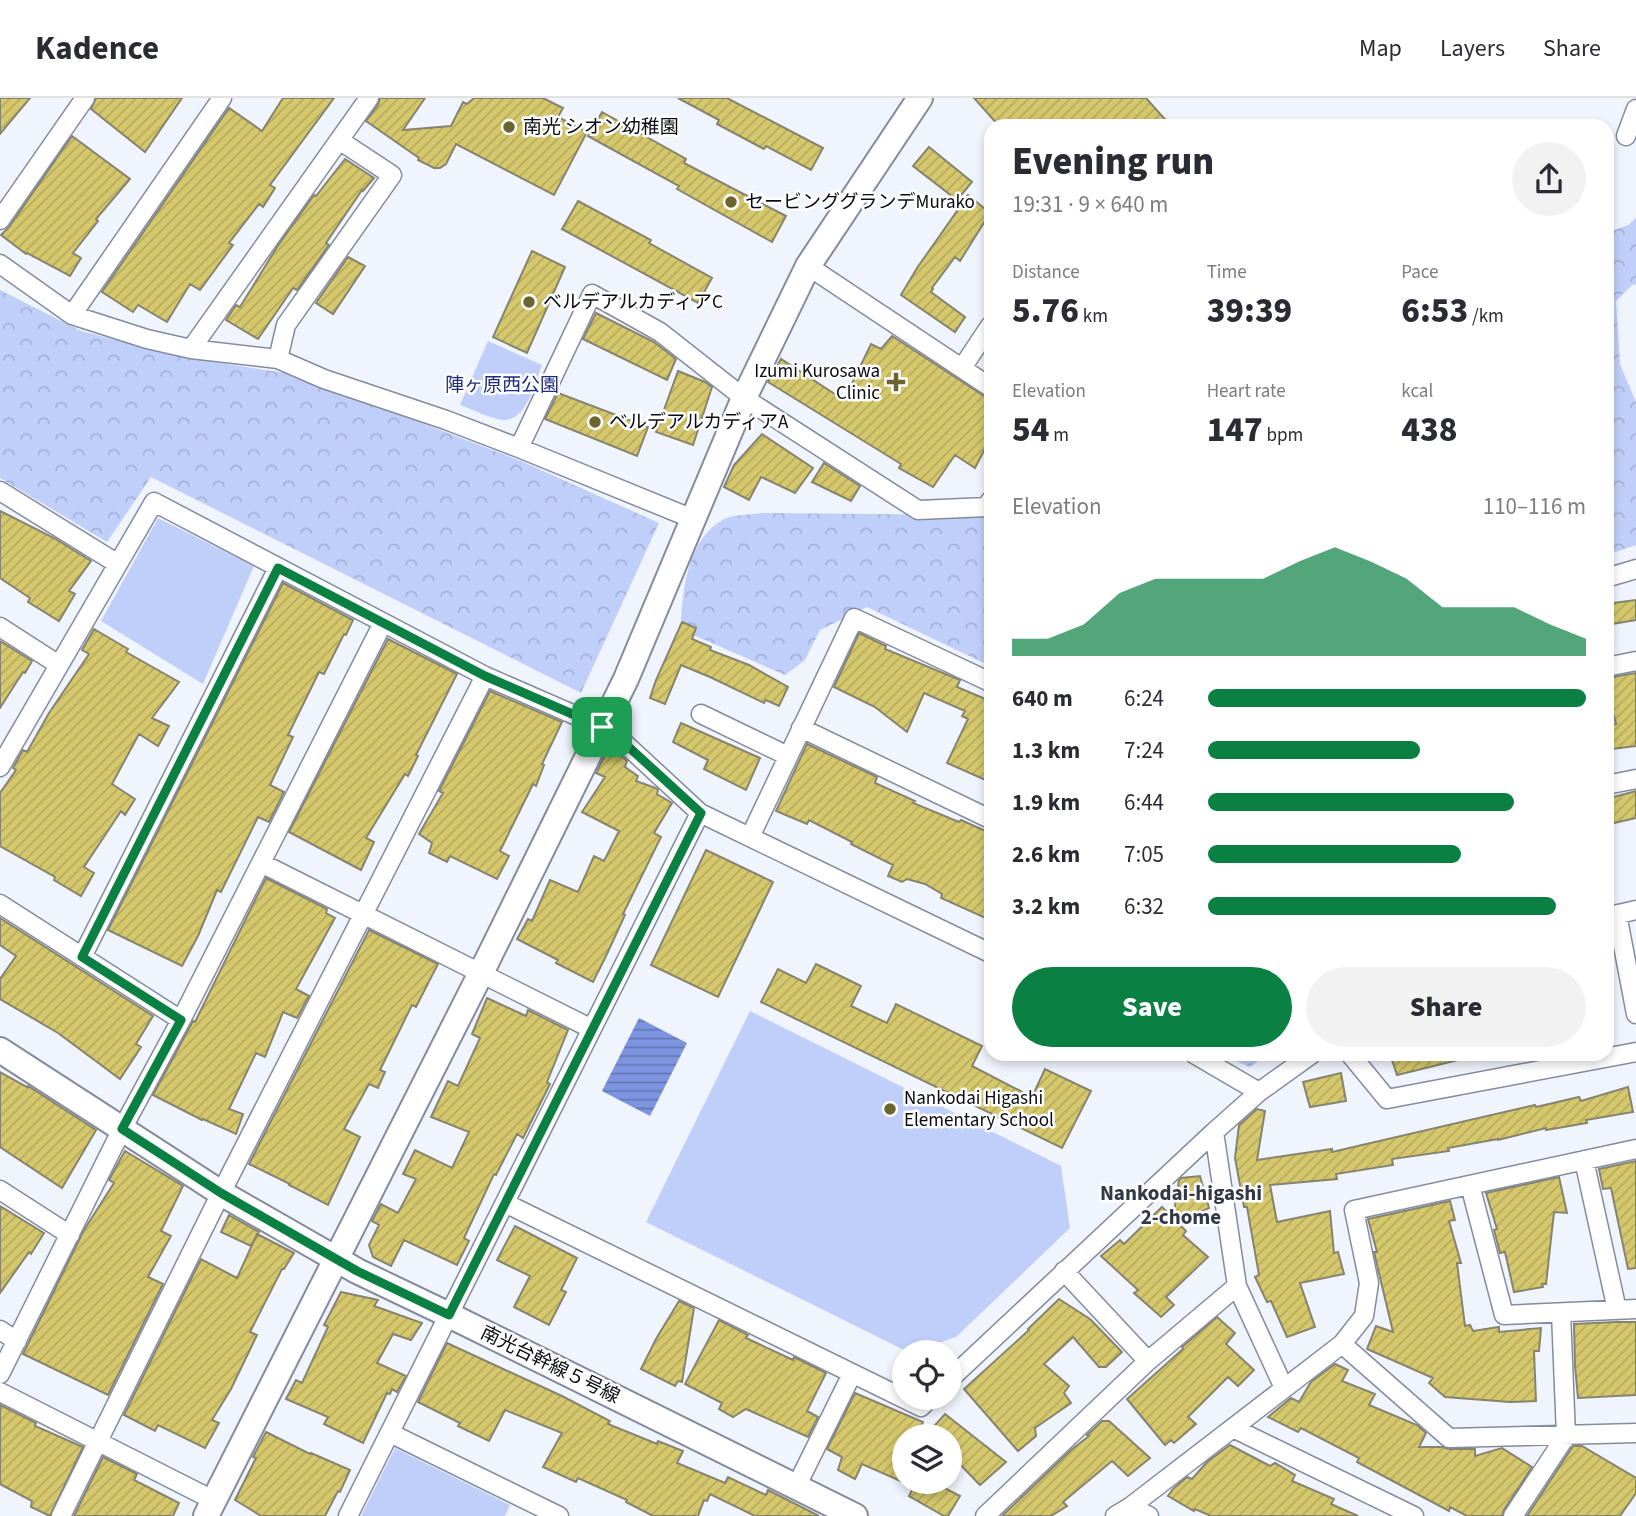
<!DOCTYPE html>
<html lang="en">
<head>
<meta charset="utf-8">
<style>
  :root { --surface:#fff; --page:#f2f2f3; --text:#2b2b33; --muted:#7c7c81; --line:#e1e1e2; --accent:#0b8043 }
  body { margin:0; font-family:"Source Sans 3","Noto Sans JP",sans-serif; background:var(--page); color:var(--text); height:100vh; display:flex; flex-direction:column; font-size:26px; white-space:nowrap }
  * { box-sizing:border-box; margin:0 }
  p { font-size:23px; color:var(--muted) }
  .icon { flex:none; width:38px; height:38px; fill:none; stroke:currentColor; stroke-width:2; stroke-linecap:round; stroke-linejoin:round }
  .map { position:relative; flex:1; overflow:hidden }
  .drawer { position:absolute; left:984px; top:21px; width:630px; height:942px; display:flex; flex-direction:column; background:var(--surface); border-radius:21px; box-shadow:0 4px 10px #0003 }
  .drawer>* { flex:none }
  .controls { position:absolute; left:892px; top:1242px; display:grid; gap:14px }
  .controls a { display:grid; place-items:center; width:70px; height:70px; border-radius:50%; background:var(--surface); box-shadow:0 4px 10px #0003; font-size:35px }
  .pin { position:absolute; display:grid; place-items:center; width:60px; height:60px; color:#fff; margin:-30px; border-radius:14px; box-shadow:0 4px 10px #0006 }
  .round { display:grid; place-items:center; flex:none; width:74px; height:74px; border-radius:37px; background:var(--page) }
  .summary { display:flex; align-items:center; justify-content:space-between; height:119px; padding:0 28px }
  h1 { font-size:38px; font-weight:800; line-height:52px }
  .metrics { display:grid; grid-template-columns:repeat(3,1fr); gap:10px; height:119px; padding:7px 28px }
  .metrics div { display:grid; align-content:center }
  .metrics b { font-size:35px; font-weight:800 }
  .metrics small { font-size:19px; font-weight:400 }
  .metrics p { font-size:19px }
  .chart { height:196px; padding:14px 28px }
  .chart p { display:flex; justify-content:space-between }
  .chart svg { width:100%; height:126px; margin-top:7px; fill:var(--accent); opacity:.7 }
  .primary-button { display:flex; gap:14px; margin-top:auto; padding:14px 28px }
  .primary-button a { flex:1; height:80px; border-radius:42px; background:var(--accent); color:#fff; font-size:28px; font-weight:800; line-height:80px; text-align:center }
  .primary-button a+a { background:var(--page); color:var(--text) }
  ul { padding:0 28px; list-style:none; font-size:23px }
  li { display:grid; grid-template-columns:112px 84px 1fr; align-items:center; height:52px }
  li i { height:18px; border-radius:9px; background:var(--accent) }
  header { display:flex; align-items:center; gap:42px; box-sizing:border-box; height:98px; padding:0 35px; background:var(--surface); border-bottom:2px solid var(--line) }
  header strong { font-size:33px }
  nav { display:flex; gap:38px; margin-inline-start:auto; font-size:24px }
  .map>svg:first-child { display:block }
</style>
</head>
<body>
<header>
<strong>Kadence</strong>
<nav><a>Map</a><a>Layers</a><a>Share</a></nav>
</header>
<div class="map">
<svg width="1636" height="1418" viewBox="0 0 1636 1418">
  <defs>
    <pattern id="forest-crowns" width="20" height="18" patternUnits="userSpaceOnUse" patternTransform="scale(1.75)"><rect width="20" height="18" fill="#c0cffa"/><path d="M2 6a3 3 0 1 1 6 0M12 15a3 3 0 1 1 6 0" fill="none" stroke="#a4b0d5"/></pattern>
    <pattern id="water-rules" width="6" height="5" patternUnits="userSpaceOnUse" patternTransform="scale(1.75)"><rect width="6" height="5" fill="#7d95e0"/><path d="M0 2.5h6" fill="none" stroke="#6578b4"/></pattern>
    <pattern id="building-hatch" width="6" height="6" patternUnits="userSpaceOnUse" patternTransform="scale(1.75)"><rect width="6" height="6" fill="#d5c86c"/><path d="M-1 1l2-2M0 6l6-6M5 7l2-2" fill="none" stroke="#b6aa5d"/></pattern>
  </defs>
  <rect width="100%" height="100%" fill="#f0f4fc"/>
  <!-- green -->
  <path fill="#c0cffa" d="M488 243 542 267C535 285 526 325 502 322 492 321 471 311 460 307Z
    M158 420 254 468 203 586 101 523Z
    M750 913 1061 1068 1070 1130 956 1239 910 1255 646 1124Z
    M395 1350 510 1407 505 1418H361Z"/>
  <!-- forest -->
  <path fill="url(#forest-crowns)" d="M1636 120V186L1632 187 1616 203 1620 266 1636 304V447L1607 457V135L1628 127Z
    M0 192 81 233 182 259 324 281 414 322 521 363 659 425 581 595 151 379 107 444 0 380Z
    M762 415 990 417V568L867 509 820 532 805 562 785 577 691 536 681 523C683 487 689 440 724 421 734 416 751 417 762 415Z
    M1220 956H1268L1250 969Z"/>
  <!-- water -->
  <path fill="url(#water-rules)" d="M639 920 687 945 650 1018 602 993Z"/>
  <!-- building -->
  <path fill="url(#building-hatch)" stroke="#86846f" stroke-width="2" d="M0 0H30L0 36Z
    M96 0H182L145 54 91 11Z
    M283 0H334L270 87 275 90 263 109 259 106 229 145 233 147 200 192 190 186 167 224 138 207 133 214 102 194 229 10 262 33Z
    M380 0H425L403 32 451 28 463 4 467 6 474 0H543L563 10 558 19 587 34 554 97 456 46 446 66 440 70H434L418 62 419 60 366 23 378 7Z
    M678 0H727L823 50 811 72 766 48 764 51 717 26 719 22Z
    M974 0H1146L1171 28H999Z
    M602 14 686 61 684 65 786 118 772 144 677 91 679 88 588 38Z
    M72 38 130 81 96 121 98 123 73 155 81 160 70 178 27 155 26 156 1 137 9 129Z
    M929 49 972 84 957 102 913 68Z
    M345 61 374 80 363 93 362 92 326 145 329 147 297 192 293 190 258 241 226 222 236 207 240 209 277 149 314 97 316 98Z
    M968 97 990 115 960 163 955 159 932 190 933 191 931 194 965 219 955 234 901 197 917 170 957 113 956 112Z
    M578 103 651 142 649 145 712 180 698 205 562 131Z
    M532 153 565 169 527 255 493 239Z
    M348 159 365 168 333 216 316 205Z
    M596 215 654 244 676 261 667 282 583 241Z
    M892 238 984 298 990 301V341L975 370 955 357 933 389 899 370 901 366 768 284 781 261 844 302 871 246 881 251Z
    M678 273 705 284 712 289 693 347 656 334Z
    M558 295 648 329 637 358 545 321Z
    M762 336 813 370 795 395 761 379 749 402 724 389 734 367Z
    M824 365 860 388 851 403 812 384Z
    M0 413 54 440 91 463 69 493 75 496 59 523 28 504 30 500 0 480Z
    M283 485 353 522 346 537 344 536 324 576 319 574 288 637 293 639 270 687 284 694 269 724 258 719 221 794 217 792 198 838 182 868 108 832Z
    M1636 502V522L1606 527V506Z
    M682 524 696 530 692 541 711 549 710 552 749 567 788 589 779 608 766 602 764 605 710 579 681 567 665 606 650 600 656 582Z
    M94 531 128 551 126 554 179 584 152 620 169 628 158 648 139 636 112 686 135 701 125 717 121 713 84 769 94 775 81 798 54 782 55 779 0 748V695L16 672 13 670 23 652 27 654 49 615 89 556 82 552Z
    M859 535 886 548 885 551 960 582 957 589 990 603V684L947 665 968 621 962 618 965 613 924 595 907 634 875 609 834 589Z
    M388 541 457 576 416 657 418 658 408 678 405 676 366 740 374 744 361 772 289 734Z
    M0 543 32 563 25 575 23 574 0 610Z
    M1636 575V648L1613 651 1607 628 1616 626 1606 589V580Z
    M490 593 562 624 542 666 544 667 536 688 533 686 500 753 509 758 497 781 450 758 447 764 429 755 432 745 419 736 443 695 439 693Z
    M681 625 760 660 746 692 704 671 708 662 673 644Z
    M807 646 877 679 875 685 915 703 913 705 959 724 961 722 990 735V822L941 800 942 796 925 786 907 781 902 784 888 778 893 767 851 746 852 744 809 722 807 726 776 713Z
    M609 650 618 655 627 663 625 669 638 678 636 683 656 690 658 692 657 696 672 705 654 735 661 739 623 816 625 817 606 858 593 884 556 865 558 862 517 841 528 821 532 823 550 782 578 794 594 758 604 763 619 733 582 714 605 679 596 675Z
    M1636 693V720L1614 725 1606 701Z
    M706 752 773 784 718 899 651 867Z
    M266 780 327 811 326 815 335 820 296 891 309 898 297 920 283 914 265 959 256 955 229 1011 243 1016 236 1036 203 1021 202 1022 153 997 193 923 195 924Z
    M0 820 153 918 136 946 141 949 120 981 58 935 0 901V881L16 858 0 847Z
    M369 832 438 866 416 909 412 907 380 972 385 974 378 990 369 986 344 1031 360 1039 328 1107 289 1087 290 1086 249 1066Z
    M816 866 861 888 851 908 887 925 896 906 982 948 972 968 1032 999 1045 971 1091 993 1062 1050 761 904 778 871 806 885Z
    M487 900 526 918 528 912 568 932 547 984 550 986 523 1040 517 1036 496 1077 494 1076 464 1140 469 1143 457 1167 404 1142 391 1168 373 1159 369 1147 379 1127 372 1123 381 1106 398 1115 416 1081 403 1076 415 1052 452 1070 469 1034 431 1019 448 983 458 988 480 940 472 936Z
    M1390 956H1457L1458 962 1397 977Z
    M0 974 27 989 28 988 96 1032 62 1090 0 1049Z
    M1341 975 1346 1003 1310 1009 1303 984Z
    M1628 989 1633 1014 1586 1022 1587 1025 1546 1032V1030L1498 1042V1041L1448 1050 1449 1053 1392 1061 1393 1067 1336 1076 1337 1081 1270 1087 1277 1124 1330 1113 1334 1155 1338 1154 1344 1176 1300 1185 1315 1229 1287 1239 1271 1203 1267 1204 1255 1179 1259 1177 1247 1109H1244L1235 1060 1239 1027 1257 1011 1265 1013 1257 1062 1332 1051V1054L1535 1007 1536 1009 1579 999 1581 1003Z
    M125 1053 183 1088 161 1133 171 1138 148 1179 163 1186 108 1297 23 1256 84 1132 114 1085 109 1082Z
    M1636 1063V1170L1628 1171 1611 1090 1603 1091 1599 1071Z
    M1200 1078 1209 1110 1178 1125 1186 1133 1183 1137 1208 1159 1166 1199 1174 1207 1161 1219 1134 1195 1138 1192 1101 1158 1120 1142 1124 1146 1162 1109 1173 1120 1179 1082 1181 1080Z
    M1559 1079 1567 1115 1554 1114 1546 1186H1542L1543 1189 1514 1194 1505 1154 1500 1155 1494 1132 1497 1131 1486 1095Z
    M1450 1103 1455 1122 1449 1123 1461 1165H1457L1465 1228 1470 1227 1473 1233 1499 1229V1234L1541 1230 1539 1253H1534L1536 1303 1510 1304 1445 1299 1429 1285 1433 1280 1367 1251 1376 1228 1393 1234 1378 1171 1374 1154H1377L1368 1121Z
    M0 1108 44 1135 31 1156 29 1154 0 1195Z
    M229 1117 259 1134 251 1148 221 1134Z
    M515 1128 577 1160 561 1192 566 1194 549 1227 514 1209 530 1178 497 1162Z
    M257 1136 294 1155 284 1171H282L250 1234 257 1237 231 1291 212 1322 219 1325 205 1350 158 1327 155 1333 124 1317 201 1161 237 1180Z
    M341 1194 378 1202 374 1208 422 1225 411 1242 393 1236 377 1265 406 1278 397 1294 392 1291 390 1296 387 1295 363 1345 324 1326 328 1319 286 1301 296 1282 302 1285 328 1229 324 1227Z
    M1059 1201 1090 1221 1122 1254 1106 1269H1099L1073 1239 1044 1266 1069 1288 1064 1295 1071 1305 1035 1330 1036 1338 1018 1353 964 1291 1029 1232 1028 1231Z
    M679 1203 694 1210 682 1284 678 1283 675 1288 641 1271 656 1241Z
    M1217 1219 1235 1235 1226 1246 1254 1272 1238 1288 1228 1279 1188 1319 1196 1326 1174 1345 1171 1342 1165 1347 1127 1301 1183 1251 1182 1249Z
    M719 1222 748 1237 746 1240 793 1262 794 1259 826 1275 807 1313 818 1319 808 1339 746 1311 733 1319 719 1311 722 1305 685 1286Z
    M1616 1224H1636V1297L1578 1300 1575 1268 1574 1226Z
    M447 1245 562 1298 610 1323 608 1326 657 1346 658 1343 683 1353 677 1365 725 1385 728 1379 766 1397 768 1392 819 1418H755L710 1396 707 1403 704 1402 698 1418H653L626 1404 627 1402 578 1380 576 1384 543 1369 562 1335 505 1312 489 1343 458 1328 460 1325 418 1304Z
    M1335 1266 1348 1272 1342 1283 1375 1296 1369 1307 1417 1327 1426 1335 1419 1349H1442L1449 1351H1475V1358L1502 1350 1532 1369 1504 1412 1502 1418H1467L1450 1409 1449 1413 1357 1364 1359 1360 1301 1330 1298 1334 1268 1319 1291 1300 1299 1304 1311 1284Z
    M855 1295 923 1324 917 1339H905V1385L862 1366 855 1381 838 1372 842 1359 827 1351Z
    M0 1307 36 1325 35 1328 83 1349 50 1418 31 1409 32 1403 0 1386Z
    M945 1316 1006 1364 980 1387 950 1356V1339H924Z
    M1102 1323H1109L1150 1360 1128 1378 1112 1363 1063 1404 1067 1408 1051 1418H1002L1071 1352 1089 1338 1087 1337Z
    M266 1334 310 1356 311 1355 350 1372 340 1394 338 1393 325 1418H261L235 1402 256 1360 253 1359Z
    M1230 1347 1270 1368 1275 1365 1295 1377 1292 1383 1334 1401 1331 1406 1358 1418H1211L1195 1411 1194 1413 1168 1398 1173 1391 1187 1379 1192 1381 1207 1364Z
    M1573 1348H1582L1636 1380V1395L1620 1418H1527Z
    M103 1359 137 1376 134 1382 179 1405 173 1418H74Z
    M916 1384H933L960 1398 948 1418H944L909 1398Z"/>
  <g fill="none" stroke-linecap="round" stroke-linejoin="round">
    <!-- street casing -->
    <g stroke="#848b9f" stroke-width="21">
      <path id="street" d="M1626 38 1636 11
        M0 122 85 0
        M0 166 72 217 147 241 191 251 278 261 324 281 446 322 519 350 693 421
        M808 168 990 289
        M72 217 222 0
        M191 251 369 0
        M278 261 286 227 392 77 339 42
        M962 270 990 228
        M519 350 592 196 660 234 744 300 918 412 987 409 990 403
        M0 393 118 466
        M1606 480 1636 471
        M0 529 59 567
        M1606 569 1636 563
        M701 616 788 658
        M801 630 990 721
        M0 669 154 404 485 578 602 629 621 642 700 715 990 855
        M1606 687 1636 681
        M750 739 854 520 990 584
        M261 765 592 931
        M0 806 181 922
        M1617 816 1636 916
        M1606 819 1636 812
        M82 859 278 470
        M1194 956 1259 994
        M1350 956 1387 1001 1636 954
        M1584 1062 1617 1212
        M1470 1087 1504 1217 1636 1211
        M0 1092 70 1137
        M505 1105 921 1309 930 1300
        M1064 1173 1148 1263
        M1237 1188 1284 1290
        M0 1232 17 1243
        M1342 1246 1449 1340 1636 1335
        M0 1276 122 1031 181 922 383 525
        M950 1281 1214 1034 1259 994 1312 956
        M0 1294 213 1402
        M1233 1330 1414 1418
        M390 1335 559 1418
        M796 1389 852 1276
        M1130 1409 1149 1418
        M61 1418 221 1095 485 578
        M348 1418 700 715
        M985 1418 1148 1263 1237 1188 1214 1034
        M1115 1418 1130 1409 1342 1246 1364 1218 1369 1185 1354 1112 1636 1051
        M1513 1418 1566 1338 1561 1215"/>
    </g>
    <!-- secondary casing -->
    <g stroke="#848b9f" stroke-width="28">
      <path id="secondary" d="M0 952 221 1095 357 1173 449 1217 855 1418
        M206 1418 481 875 626 581 744 300 808 168 920 0"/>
    </g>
    <!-- street -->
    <use href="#street" stroke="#fff" stroke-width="18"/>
    <!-- secondary -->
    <use href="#secondary" stroke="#fff" stroke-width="24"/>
  </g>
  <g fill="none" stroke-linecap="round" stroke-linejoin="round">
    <!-- route casing -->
    <g stroke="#fff" stroke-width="14">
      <path id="route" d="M278 470 485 578 602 629 621 642 701 715 449 1217 357 1173 221 1095 122 1031 181 922 82 859Z"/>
    </g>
    <!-- route -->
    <use href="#route" stroke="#0b8043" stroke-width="9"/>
  </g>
  <!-- markers -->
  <g fill="#6c6532" stroke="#fff" stroke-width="2.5">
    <circle cx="509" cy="29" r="7"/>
    <circle cx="731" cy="104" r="7"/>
    <circle cx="529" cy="204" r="7"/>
    <path d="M892.5 273.5h7v7h7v7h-7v7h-7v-7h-7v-7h7z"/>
    <circle cx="595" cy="324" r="7"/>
    <circle cx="890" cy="1011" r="7"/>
  </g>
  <g text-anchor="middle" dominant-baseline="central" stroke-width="5" stroke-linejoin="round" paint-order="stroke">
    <!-- poi labels -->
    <g font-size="19" fill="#090b12" stroke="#fff" text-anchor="start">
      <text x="523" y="29">南光 シオン幼稚園</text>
      <text x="745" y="104">セービンググランデMurako</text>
      <text x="543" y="204">ベルデアルカディアC</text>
      <text x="880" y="273" text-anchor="end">Izumi Kurosawa<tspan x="880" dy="22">Clinic</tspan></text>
      <text x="609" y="324">ベルデアルカディアA</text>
      <text x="904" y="1000">Nankodai Higashi<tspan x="904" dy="22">Elementary School</tspan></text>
    </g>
    <!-- park labels -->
    <g font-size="19" fill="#1d2b81" stroke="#fff">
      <text x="502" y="287">陣ヶ原西公園</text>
    </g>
    <!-- street labels -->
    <g font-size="19" fill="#090b12" stroke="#fff">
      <text transform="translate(550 1267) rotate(26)">南光台幹線５号線</text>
    </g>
    <!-- neighbourhood labels -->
    <g font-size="21" font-weight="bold" fill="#323848" stroke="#fff">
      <text x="1181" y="1095">Nankodai-higashi<tspan x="1181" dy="24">2-chome</tspan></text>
    </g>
  </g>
</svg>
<div class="controls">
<a><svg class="icon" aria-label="locate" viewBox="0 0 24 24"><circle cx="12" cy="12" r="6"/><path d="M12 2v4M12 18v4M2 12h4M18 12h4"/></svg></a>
<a><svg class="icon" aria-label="layers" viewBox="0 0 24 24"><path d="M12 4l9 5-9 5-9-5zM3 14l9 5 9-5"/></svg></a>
</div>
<div class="pin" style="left:602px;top:629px;background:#1e9e55"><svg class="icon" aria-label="arrive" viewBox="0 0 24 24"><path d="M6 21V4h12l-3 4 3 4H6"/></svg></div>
<section class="drawer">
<div class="summary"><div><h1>Evening run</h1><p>19:31 · 9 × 640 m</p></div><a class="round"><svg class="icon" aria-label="share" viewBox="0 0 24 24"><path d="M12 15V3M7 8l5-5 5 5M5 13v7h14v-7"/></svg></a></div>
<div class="metrics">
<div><p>Distance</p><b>5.76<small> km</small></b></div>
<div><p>Time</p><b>39:39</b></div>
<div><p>Pace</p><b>6:53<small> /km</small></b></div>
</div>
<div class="metrics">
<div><p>Elevation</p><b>54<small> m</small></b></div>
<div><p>Heart rate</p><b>147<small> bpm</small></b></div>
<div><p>kcal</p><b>438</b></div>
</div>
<div class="chart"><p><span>Elevation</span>110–116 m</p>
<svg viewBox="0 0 160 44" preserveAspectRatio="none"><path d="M0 44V38L10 38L20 33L30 22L40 17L50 17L60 17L70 17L80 11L90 6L100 11L110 17L120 27L130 27L140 27L150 33L160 38V44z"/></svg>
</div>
<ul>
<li><b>640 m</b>6:24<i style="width:100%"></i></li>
<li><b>1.3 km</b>7:24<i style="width:56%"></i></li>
<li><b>1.9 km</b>6:44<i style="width:81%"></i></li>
<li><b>2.6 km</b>7:05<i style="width:67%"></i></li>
<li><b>3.2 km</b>6:32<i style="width:92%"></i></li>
</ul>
<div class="primary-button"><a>Save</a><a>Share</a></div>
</section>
</div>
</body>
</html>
